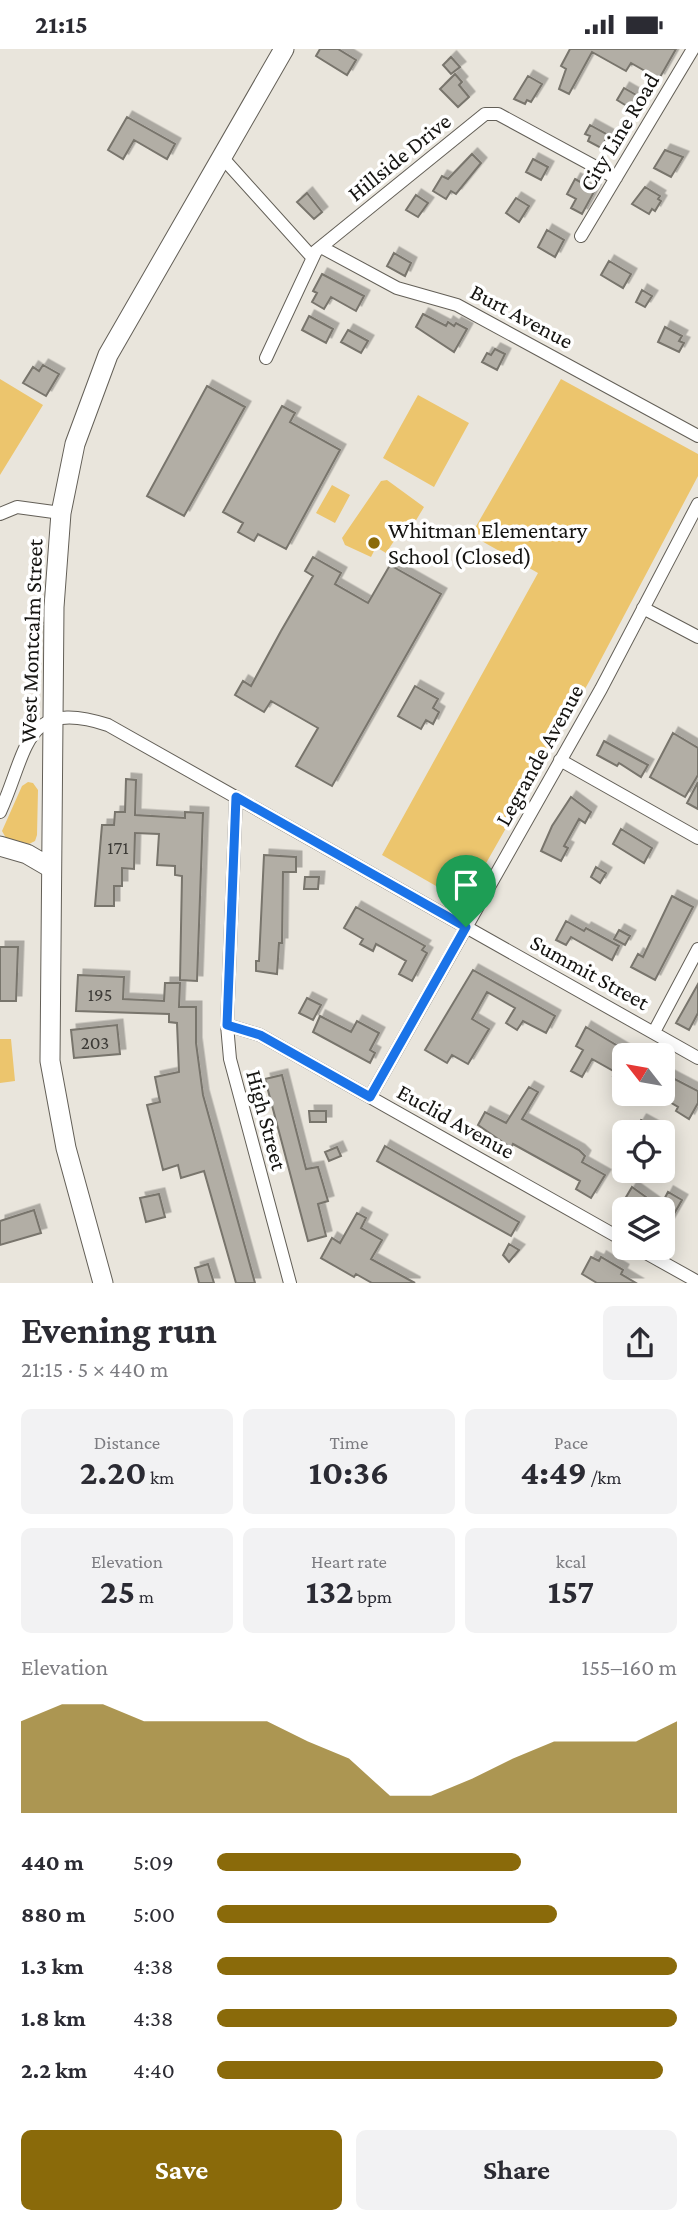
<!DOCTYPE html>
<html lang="en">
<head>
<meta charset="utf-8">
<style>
  :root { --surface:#fff; --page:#f2f2f3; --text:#2b2b33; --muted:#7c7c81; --accent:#8a6a0a }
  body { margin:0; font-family:"Crimson Pro",serif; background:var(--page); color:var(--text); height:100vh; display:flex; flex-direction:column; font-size:26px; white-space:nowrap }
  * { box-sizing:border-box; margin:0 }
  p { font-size:23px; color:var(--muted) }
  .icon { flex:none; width:38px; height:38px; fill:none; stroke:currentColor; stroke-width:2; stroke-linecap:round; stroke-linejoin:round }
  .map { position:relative; height:1234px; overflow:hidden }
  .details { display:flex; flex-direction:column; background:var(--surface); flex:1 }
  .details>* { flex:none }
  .needle { width:46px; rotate:301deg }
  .fabs { position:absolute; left:612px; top:994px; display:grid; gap:14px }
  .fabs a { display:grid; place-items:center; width:63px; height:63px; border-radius:10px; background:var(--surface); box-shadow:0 4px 18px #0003; font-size:35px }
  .pin { position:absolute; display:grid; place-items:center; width:60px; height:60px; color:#fff; margin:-72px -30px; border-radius:50% 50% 50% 0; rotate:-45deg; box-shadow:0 0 7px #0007 }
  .pin .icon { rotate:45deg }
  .round { display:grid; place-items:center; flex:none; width:74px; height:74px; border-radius:10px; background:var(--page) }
  .head { display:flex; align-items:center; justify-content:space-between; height:119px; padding:0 21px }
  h1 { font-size:38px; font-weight:700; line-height:52px }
  .figures { display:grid; grid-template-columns:repeat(3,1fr); gap:10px; height:119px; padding:7px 21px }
  .figures div { display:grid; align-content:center; border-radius:10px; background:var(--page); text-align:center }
  .figures b { font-size:35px; font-weight:700 }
  .figures small { font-size:19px; font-weight:400 }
  .figures p { font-size:19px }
  .chart { height:196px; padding:14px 21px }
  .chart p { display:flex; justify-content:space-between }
  .chart svg { width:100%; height:126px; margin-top:7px; fill:var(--accent); opacity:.7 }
  .cta { display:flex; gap:14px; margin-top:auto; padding:14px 21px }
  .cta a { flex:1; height:80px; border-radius:10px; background:var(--accent); color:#fff; font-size:28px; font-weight:700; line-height:80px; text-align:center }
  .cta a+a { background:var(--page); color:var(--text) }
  ul { padding:0 21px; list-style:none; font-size:23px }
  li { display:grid; grid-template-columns:112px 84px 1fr; align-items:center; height:52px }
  li i { height:18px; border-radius:9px; background:var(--accent) }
  .status { display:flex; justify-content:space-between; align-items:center; height:49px; padding:0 35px; background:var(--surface); direction:ltr }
  .status svg { height:19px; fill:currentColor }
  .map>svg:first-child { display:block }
</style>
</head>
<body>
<div class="status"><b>21:15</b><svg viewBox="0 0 49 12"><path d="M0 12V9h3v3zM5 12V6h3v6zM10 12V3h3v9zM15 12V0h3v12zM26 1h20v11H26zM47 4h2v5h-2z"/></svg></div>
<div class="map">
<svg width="698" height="1234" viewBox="0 0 698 1234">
  <defs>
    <filter id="shadow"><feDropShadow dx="5.5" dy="-5.5" stdDeviation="0" flood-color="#0004"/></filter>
  </defs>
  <rect width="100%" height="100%" fill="#e9e5dc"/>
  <!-- green -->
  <path fill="#ecc56d" d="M0 330 43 356 0 426Z
    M561 330 698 405V427L590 631 464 853 382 806 538 524 471 486Z
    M418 346 469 374 434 438 383 409Z
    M387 431 424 458 412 478 404 477 386 504 376 498 371 508 345 496 342 489 381 432Z
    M332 436 350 446 335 474 316 464Z
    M28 733 33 734 38 741 37 786 35 792 29 795 6 789 2 782 22 737Z
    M0 990H11L15 1032 0 1034Z"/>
  <!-- building -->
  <path fill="#b2aea5" stroke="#78746c" stroke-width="2" filter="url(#shadow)" d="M320 0H338L356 11 347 26 316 7Z
    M570 0H676L659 30 631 14 626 22 592 3 569 45 559 40 566 20 561 17Z
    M451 8 460 18 451 25 443 16Z
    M455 25 462 33 459 36 469 48 458 58 440 40Z
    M528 27 542 35 531 53 527 51 525 55 514 50Z
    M624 39 638 47 630 59 617 51Z
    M127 68 175 95 167 110 134 91 123 110 108 101Z
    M590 76 608 86 601 99 588 92 590 87 585 85Z
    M665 101 683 108 671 128 654 119Z
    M472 105 481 114 456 145 451 142 446 150 433 142 442 127 448 130Z
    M533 110 548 118 541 131 526 123Z
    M575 130 595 141 582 165 571 159 576 150 567 145Z
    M645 138 660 147 658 150 661 152 655 162 652 160 649 165 632 155Z
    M307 144 322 163 314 170 297 153Z
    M416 146 428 154 418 168 406 161Z
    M516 149 529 157 519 173 506 164Z
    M547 181 564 191 555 208 538 198Z
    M394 204 411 214 405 227 387 217Z
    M609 212 631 225 623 239 601 226Z
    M322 225 364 247 356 262 331 248 324 260 312 253 317 244 313 242Z
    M642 241 652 247 645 258 636 253Z
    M423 265 446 277 448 273 454 277 456 274 467 280 454 303 416 278Z
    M309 267 333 280 326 294 302 281Z
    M665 278 682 287 679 292 684 294 679 303 658 293Z
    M348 281 368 292 361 304 341 293Z
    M495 300 505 305 497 321 482 313 487 304 491 306Z
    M43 316 59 325 46 347 23 334 33 318 39 322Z
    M207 337 245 358 184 467 147 447Z
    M282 357 295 364 290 373 340 401 286 500 258 485 254 492 238 483 243 474 223 463Z
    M313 508 341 524 335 535 368 554 390 516 441 545 332 737 296 717 318 679 271 652 264 663 235 646 243 632 251 637 281 582 313 527 305 522Z
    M415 637 438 650 433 659 439 663 433 675 426 671 421 680 398 667Z
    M673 684 698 699V726L685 748 650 728Z
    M604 692 648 716 641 728 619 714 617 717 597 706Z
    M126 730 136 731 135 766 185 769V763L203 764 197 932 180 931 182 827 175 826V817L157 816 159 785 135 784 134 820 122 819V837H114V857H95L102 776H114L115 763H125Z
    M698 733V760L687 754Z
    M571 748 591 763 585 774 579 770 564 797 568 799 561 812 541 802 552 777Z
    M621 780 652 799 644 814 613 795Z
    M264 806 296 808V823H283L282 894H279L277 925 256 922V912H259Z
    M596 818 606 824 600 834 591 828Z
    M305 828H319L318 840H304Z
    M672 847 693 858 655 931 631 918 638 905 643 908Z
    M356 858 425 897 422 901 427 904 412 932 399 925 406 912 376 895 373 902 360 895 363 890 344 879Z
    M566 872 584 882 586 879 619 897 612 911 571 888 566 896 556 891Z
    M619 881 630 887 625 896 614 890Z
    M0 898H18L16 952H0Z
    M473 921 555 967 546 984 523 972 517 981 506 974 515 959 487 943 472 970 489 980 468 1015 452 1006 447 1014 425 1001Z
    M78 926 124 928 123 950 164 952 165 934H180L179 958H196V994L203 1046 255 1234H236L204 1122 181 1129 178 1116 163 1121 147 1056 160 1053 155 1028 179 1023 177 974 169 973V965L76 962Z
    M698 935V964L689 981 676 974Z
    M307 949 321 956 313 971 299 964Z
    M320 967 351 983 357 972 379 984 370 1001 375 1004 370 1014 313 983Z
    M117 976 120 1005 74 1009 71 981Z
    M586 978 633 1006H625V1034L613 1027 615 1023 592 1010 582 1028 571 1022 583 1001 576 997Z
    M663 1024 698 1042V1054L689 1070 676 1062 678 1058 663 1049Z
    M282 1026 306 1120 318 1118 328 1152 318 1155 326 1187 308 1192 265 1030Z
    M529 1038 538 1043 522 1070 579 1101 585 1107 582 1113 605 1126 591 1149 576 1140 580 1132 513 1095 511 1099 478 1076 485 1063 506 1074Z
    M309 1062H326V1073H310Z
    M641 1071 663 1083H634Z
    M385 1097 519 1173 511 1187 377 1112Z
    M337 1098 341 1107 329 1112 325 1103Z
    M632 1138 660 1158 668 1143 682 1151 663 1184V1160H619Z
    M159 1145 165 1168 146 1173 140 1149Z
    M34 1161 41 1184 0 1196V1172Z
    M357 1164 366 1169 361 1179 382 1191 371 1210 415 1234H372L356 1225 354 1228 321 1209 332 1189 340 1194Z
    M509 1195 519 1201 509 1213 503 1206Z
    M591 1208 599 1212 601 1208 623 1221 621 1225 636 1234H597L582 1225Z
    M208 1215 214 1234H199L195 1219Z"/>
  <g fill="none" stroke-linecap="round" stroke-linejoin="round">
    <!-- street casing -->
    <g stroke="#635f57" stroke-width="14">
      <path id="street" d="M221 107 312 208
        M581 187 693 0
        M321 198 397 239 457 256 698 387
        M266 309 316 202 485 65H498L616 129
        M0 465 17 458 61 464
        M643 559 698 588
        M560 711 698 789
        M236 748 227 976 230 1010 290 1234
        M0 763C28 702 23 648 108 676L698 1009
        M227 976 260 986 625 1192
        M654 983 698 900
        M370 1048 601 640 698 455
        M637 1199 698 1233"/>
    </g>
    <!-- secondary casing -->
    <g stroke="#635f57" stroke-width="21">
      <path id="secondary" d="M0 797 27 805 51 819
        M103 1234 66 1099 50 1012 54 558 61 464 75 395 108 306 284 0"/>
    </g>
    <!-- street -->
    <use href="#street" stroke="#fff" stroke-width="12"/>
    <!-- secondary -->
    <use href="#secondary" stroke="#fff" stroke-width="19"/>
  </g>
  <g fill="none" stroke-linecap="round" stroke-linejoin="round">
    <!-- route casing -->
    <g stroke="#fff" stroke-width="14">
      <path id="route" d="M236 748 466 878 370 1048 260 986 227 976Z"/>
    </g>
    <!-- route -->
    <use href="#route" stroke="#1a73e8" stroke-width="9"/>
  </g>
  <!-- markers -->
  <circle fill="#8a6a0a" stroke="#fff" stroke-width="2.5" cx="374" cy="494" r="7"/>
  <g text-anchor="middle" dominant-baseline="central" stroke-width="7" stroke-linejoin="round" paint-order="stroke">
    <!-- number labels -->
    <g font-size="19" fill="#3c3a36">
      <text x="118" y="798">171</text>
      <text x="100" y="945">195</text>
      <text x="95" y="993">203</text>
    </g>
    <!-- street labels -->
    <g font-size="23" fill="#151411" stroke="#fff">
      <text transform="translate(619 83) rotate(-59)">City Line Road</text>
      <text transform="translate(399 108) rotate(-39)">Hillside Drive</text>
      <text transform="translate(522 267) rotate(28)">Burt Avenue</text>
      <text transform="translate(31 592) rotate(-88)">West Montcalm Street</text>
      <text transform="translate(539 706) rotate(-61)">Legrande Avenue</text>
      <text transform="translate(590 923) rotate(29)">Summit Street</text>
      <text transform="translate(267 1071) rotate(75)">High Street</text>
      <text transform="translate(456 1072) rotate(29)">Euclid Avenue</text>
    </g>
    <!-- poi labels -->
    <g font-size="23" fill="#151411" stroke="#fff" text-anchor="start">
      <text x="388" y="481">Whitman Elementary<tspan x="388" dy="26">School (Closed)</tspan></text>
    </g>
  </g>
</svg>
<div class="fabs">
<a><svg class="needle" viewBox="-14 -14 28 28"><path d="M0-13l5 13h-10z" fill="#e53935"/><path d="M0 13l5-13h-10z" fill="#7c7c81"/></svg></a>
<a><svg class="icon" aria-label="locate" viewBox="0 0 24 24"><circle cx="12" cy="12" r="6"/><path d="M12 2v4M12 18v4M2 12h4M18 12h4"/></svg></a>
<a><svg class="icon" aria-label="layers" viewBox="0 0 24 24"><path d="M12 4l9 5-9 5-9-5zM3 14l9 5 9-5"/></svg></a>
</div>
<div class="pin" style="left:466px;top:878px;background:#1e9e55"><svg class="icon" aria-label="arrive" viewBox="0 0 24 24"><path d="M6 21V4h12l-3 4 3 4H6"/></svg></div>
</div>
<section class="details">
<div class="head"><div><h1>Evening run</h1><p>21:15 · 5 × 440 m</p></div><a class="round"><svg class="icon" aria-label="share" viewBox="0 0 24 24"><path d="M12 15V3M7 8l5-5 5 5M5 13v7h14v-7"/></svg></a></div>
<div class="figures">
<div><p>Distance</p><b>2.20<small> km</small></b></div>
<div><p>Time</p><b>10:36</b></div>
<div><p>Pace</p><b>4:49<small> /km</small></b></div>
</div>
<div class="figures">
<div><p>Elevation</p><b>25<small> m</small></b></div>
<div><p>Heart rate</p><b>132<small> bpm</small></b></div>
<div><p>kcal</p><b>157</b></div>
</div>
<div class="chart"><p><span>Elevation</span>155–160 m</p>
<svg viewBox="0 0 160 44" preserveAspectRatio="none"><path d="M0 44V12L10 6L20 6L30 12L40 12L50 12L60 12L70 19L80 25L90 38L100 38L110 32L120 25L130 19L140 19L150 19L160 12V44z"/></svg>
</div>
<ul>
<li><b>440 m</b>5:09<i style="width:66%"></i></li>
<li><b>880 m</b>5:00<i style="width:74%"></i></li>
<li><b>1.3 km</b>4:38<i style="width:100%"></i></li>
<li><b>1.8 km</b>4:38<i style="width:100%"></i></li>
<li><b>2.2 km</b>4:40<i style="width:97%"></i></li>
</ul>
<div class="cta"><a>Save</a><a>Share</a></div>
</section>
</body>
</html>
